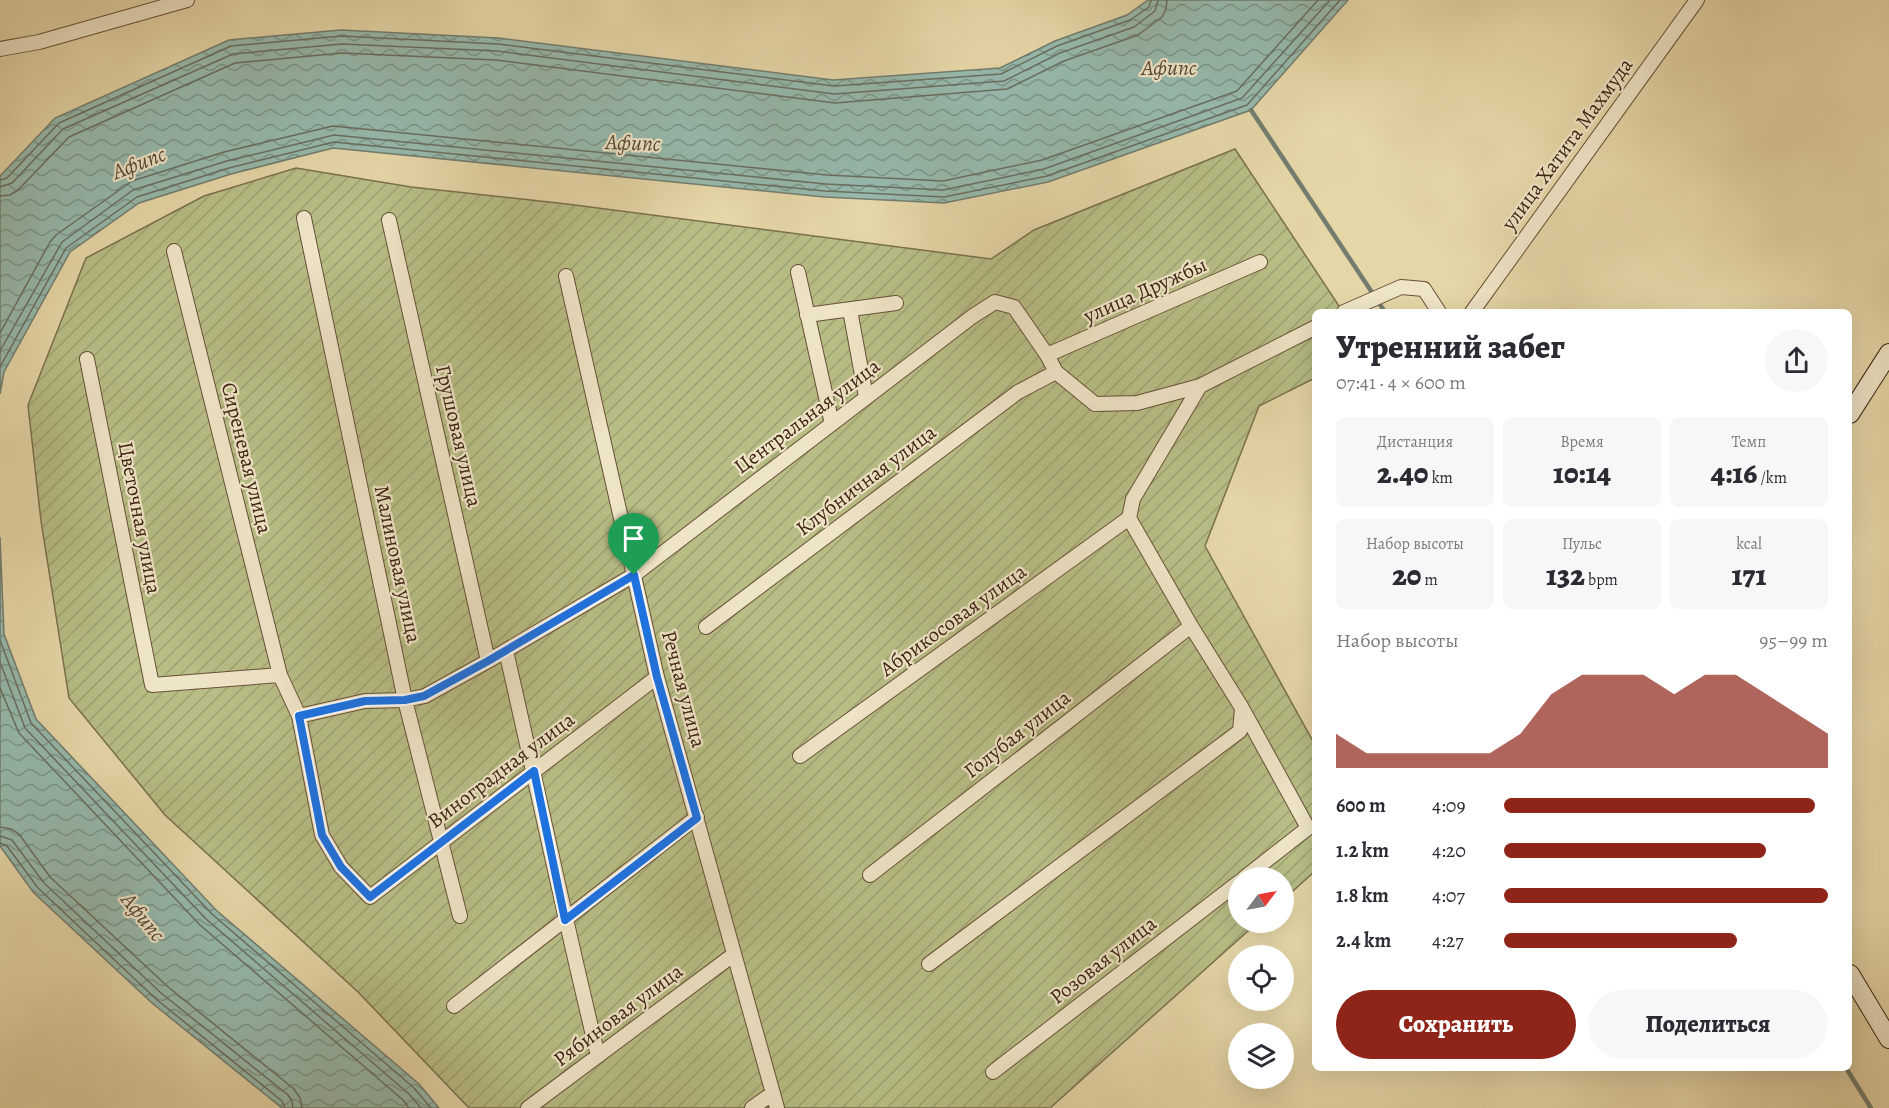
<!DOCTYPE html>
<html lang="ru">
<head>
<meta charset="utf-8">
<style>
  :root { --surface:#fff; --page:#f7f7f7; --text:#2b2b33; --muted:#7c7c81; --accent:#8f2418 }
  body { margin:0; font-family:Alegreya,serif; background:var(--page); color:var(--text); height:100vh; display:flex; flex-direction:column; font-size:22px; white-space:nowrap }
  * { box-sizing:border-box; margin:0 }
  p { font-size:20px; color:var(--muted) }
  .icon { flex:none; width:33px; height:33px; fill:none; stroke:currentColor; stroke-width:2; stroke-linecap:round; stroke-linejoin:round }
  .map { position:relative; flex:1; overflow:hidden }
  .side { position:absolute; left:1312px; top:309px; width:540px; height:762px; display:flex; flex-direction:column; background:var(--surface); border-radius:9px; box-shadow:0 6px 24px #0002 }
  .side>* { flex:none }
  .needle { width:39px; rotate:58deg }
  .controls { position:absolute; left:1228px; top:867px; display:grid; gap:12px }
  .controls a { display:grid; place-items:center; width:66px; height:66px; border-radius:50%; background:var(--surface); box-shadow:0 6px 24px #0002; font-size:30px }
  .pin { position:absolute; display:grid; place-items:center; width:51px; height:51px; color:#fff; margin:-62px -26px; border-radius:50% 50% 50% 0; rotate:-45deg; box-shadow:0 0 6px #0007 }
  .pin .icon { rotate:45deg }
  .round { display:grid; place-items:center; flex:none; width:63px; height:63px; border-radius:32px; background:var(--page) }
  .head { display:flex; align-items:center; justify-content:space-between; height:102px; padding:0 24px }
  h1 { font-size:33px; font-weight:800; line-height:45px }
  .stats { display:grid; grid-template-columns:repeat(3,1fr); gap:9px; height:102px; padding:6px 24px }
  .stats div { display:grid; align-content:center; border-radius:9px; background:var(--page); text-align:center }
  .stats b { font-size:30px; font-weight:800 }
  .stats small { font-size:16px; font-weight:400 }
  .stats p { font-size:16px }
  .chart { height:168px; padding:12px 24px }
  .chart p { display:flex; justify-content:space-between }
  .chart svg { width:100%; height:108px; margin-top:6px; fill:var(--accent); opacity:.7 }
  .cta { display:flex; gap:12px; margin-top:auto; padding:12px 24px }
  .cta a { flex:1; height:69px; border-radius:36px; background:var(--accent); color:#fff; font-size:24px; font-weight:800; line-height:69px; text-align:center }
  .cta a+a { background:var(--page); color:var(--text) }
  ul { padding:0 24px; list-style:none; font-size:20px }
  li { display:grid; grid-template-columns:96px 72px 1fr; align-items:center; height:45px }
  li i { height:15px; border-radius:8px; background:var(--accent) }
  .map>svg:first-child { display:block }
</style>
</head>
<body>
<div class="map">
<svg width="1889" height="1108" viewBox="0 0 1889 1108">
  <defs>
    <pattern id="garden-furrows" width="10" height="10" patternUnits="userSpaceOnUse" patternTransform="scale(1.5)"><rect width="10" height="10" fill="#b7bd85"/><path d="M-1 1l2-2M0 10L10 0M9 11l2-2" fill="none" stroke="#9ea272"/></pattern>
    <pattern id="water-waves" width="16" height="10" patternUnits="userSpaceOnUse" patternTransform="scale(1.5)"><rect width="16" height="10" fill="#96b9ac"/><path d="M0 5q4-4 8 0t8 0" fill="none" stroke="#7c968b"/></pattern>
  </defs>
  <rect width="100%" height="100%" fill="#e5d6a7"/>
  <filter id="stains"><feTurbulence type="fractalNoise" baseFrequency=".00333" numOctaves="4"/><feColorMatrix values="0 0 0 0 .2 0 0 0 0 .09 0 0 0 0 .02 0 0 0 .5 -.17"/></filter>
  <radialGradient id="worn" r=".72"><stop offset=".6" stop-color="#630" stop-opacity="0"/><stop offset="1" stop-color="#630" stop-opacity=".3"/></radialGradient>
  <!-- garden -->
  <path fill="url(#garden-furrows)" stroke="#7a704c" stroke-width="1.5" d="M1235 149 1343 312H1316L1315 378 1259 406 1205 546 1315 745V871L1284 899V878H1239V922L1257 923 1050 1108H469L358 992 165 815 69 698 41 521 28 405 86 258 204 196 296 168 411 187 567 204 991 259 1034 230Z"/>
  <!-- water -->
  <path fill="url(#water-waves)" stroke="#737d6e" stroke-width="1.5" d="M1148 0H1348L1251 110 1048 182 944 203 825 197 333 148 231 174 139 203 70 252 4 372 0 394V176L55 118 229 40 341 30 498 38 833 80 1000 68 1055 41 1127 15Z
    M0 537 4 634 36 719 216 910 419 1084 439 1108H282L152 1003 33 892 0 846Z"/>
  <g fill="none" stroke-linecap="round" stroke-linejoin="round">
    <!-- shore -->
    <path stroke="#6a6e5f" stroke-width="1.5" d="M0 180 7 178 59 123 231 46 341 36 498 44 834 86 1001 74 1057 46 1130 20 1149 7 1151 0
      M0 187 12 183 63 129 233 54 342 44 497 51 834 94 1004 81 1060 53 1134 27 1155 11 1158 0
      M0 196 10 195 18 190 69 137 235 63 342 53 496 60 835 103 1007 89 1064 61 1138 35 1162 17 1166 9 1167 0
      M0 333 50 242 56 235 132 181 224 152 333 126 827 175 943 181 1042 160 1237 91 1318 0
      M0 351 62 242 133 190 227 161 334 135 826 184 943 190 1044 169 1242 98 1330 0
      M0 367 66 248 137 197 229 168 334 142 825 191 944 197 1047 176 1247 105 1340 0
      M0 640 31 723 212 914 414 1088 431 1108
      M0 662 25 728 206 919 409 1094 421 1108
      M0 688 19 733 200 925 403 1100 409 1108
      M0 827 11 829 19 834 50 877 167 986 294 1089 300 1098 302 1108
      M0 836 12 840 44 883 161 993 288 1095 292 1101 293 1108
      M0 843 7 846 38 888 156 999 282 1101 285 1108"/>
    <!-- stream -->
    <path stroke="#737d6e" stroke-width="4.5" d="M1251 110 1385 312
      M1846 1068 1871 1108"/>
    <!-- street casing -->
    <g stroke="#685037" stroke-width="16">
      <path id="street" d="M0 49 39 42 187 0
        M304 218 405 700 460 916
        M389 220 488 661
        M174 251 280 675
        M798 272 832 424
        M566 276 657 677 777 1108
        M850 310 866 397
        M1344 312 1401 287 1424 289 1439 312
        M1472 312 1697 0
        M807 315 896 303
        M1047 355 1260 262
        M87 359 152 685 280 675 299 716 365 701 405 700 425 696 488 661 634 575 973 316 995 302 1014 307 1047 355 1056 372 1095 404 1137 403 1200 386 1316 327
        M1200 386 1133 499 1129 518 1191 626 1242 708 1308 828 1244 878
        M706 627 1018 392 1056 372
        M506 651C537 786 565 921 598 1056
        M299 716 322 835 341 867 370 897 657 677
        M800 756 1129 518
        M870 875 1191 626
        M929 964 1240 731 1242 708
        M454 1006 697 817
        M993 1072 1239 882
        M528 1108 733 955
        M752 1108 773 1093"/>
    </g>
    <!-- secondary casing -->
    <g stroke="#3e2312" stroke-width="20">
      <path id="secondary" d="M1850 414 1889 353
        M1850 974 1889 1039"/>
    </g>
    <!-- street -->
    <use href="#street" stroke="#eee4c6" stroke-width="14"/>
    <!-- secondary -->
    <use href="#secondary" stroke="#eee4c6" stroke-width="18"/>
  </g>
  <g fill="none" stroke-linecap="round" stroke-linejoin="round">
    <!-- route casing -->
    <g stroke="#fff" stroke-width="12">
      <path id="route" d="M634 575 657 677 697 818 565 920 534 771 370 897 341 867 322 835 299 716 365 701 405 700 424 696 488 661Z"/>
    </g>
    <!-- route -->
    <use href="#route" stroke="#1a73e8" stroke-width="8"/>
  </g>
  <g text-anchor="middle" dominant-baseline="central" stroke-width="4.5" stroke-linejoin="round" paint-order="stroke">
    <!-- street labels -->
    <g font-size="21" fill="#3e2312" stroke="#eee4c6">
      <text transform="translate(1567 144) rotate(-54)">улица Хатита Махмуда</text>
      <text transform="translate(1145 290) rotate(-24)">улица Дружбы</text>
      <text transform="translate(807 416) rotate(-37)">Центральная улица</text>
      <text transform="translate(459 436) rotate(77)">Грушовая улица</text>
      <text transform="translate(247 458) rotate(76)">Сиреневая улица</text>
      <text transform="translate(866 480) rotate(-37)">Клубничная улица</text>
      <text transform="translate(140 518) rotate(79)">Цветочная улица</text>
      <text transform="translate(398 564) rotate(78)">Малиновая улица</text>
      <text transform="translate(953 620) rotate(-36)">Абрикосовая улица</text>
      <text transform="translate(684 689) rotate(75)">Речная улица</text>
      <text transform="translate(1017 734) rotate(-38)">Голубая улица</text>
      <text transform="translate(501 770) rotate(-37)">Виноградная улица</text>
      <text transform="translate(1103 960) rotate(-38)">Розовая улица</text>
      <text transform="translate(618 1015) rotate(-37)">Рябиновая улица</text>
    </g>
    <!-- water labels -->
    <g font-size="22" font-style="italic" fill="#544838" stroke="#eee4c6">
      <text x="1169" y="68">Афипс</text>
      <text transform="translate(633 143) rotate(2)">Афипс</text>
      <text transform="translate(139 163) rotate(-21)">Афипс</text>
      <text transform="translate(143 917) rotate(51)">Афипс</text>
    </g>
  </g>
  <rect width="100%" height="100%" filter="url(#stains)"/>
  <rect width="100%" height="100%" fill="url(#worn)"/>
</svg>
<div class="controls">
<a><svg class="needle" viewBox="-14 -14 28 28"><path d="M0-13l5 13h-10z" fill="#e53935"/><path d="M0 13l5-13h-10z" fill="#7c7c81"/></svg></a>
<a><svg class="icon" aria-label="locate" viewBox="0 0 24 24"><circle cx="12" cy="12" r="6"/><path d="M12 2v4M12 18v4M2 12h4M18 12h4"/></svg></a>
<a><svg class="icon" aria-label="layers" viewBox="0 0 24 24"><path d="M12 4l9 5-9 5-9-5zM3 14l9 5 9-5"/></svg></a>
</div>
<div class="pin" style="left:634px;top:575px;background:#1e9e55"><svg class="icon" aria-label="arrive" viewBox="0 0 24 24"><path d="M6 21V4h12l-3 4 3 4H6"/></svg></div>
<section class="side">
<div class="head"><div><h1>Утренний забег</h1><p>07:41 · 4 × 600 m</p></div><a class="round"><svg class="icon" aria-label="share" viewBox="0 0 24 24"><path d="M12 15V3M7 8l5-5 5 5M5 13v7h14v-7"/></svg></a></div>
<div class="stats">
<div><p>Дистанция</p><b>2.40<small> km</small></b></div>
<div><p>Время</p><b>10:14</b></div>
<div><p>Темп</p><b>4:16<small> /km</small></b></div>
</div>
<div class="stats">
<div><p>Набор высоты</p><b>20<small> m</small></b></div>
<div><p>Пульс</p><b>132<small> bpm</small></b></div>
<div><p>kcal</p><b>171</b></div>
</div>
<div class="chart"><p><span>Набор высоты</span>95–99 m</p>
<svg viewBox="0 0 160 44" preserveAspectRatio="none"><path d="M0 44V30L10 38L20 38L30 38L40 38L50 38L60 30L70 14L80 6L90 6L100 6L110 14L120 6L130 6L140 14L150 22L160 30V44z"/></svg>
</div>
<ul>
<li><b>600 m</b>4:09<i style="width:96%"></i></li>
<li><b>1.2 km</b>4:20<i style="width:81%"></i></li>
<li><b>1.8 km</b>4:07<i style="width:100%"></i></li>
<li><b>2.4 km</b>4:27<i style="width:72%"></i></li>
</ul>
<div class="cta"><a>Сохранить</a><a>Поделиться</a></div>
</section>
</div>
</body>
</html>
